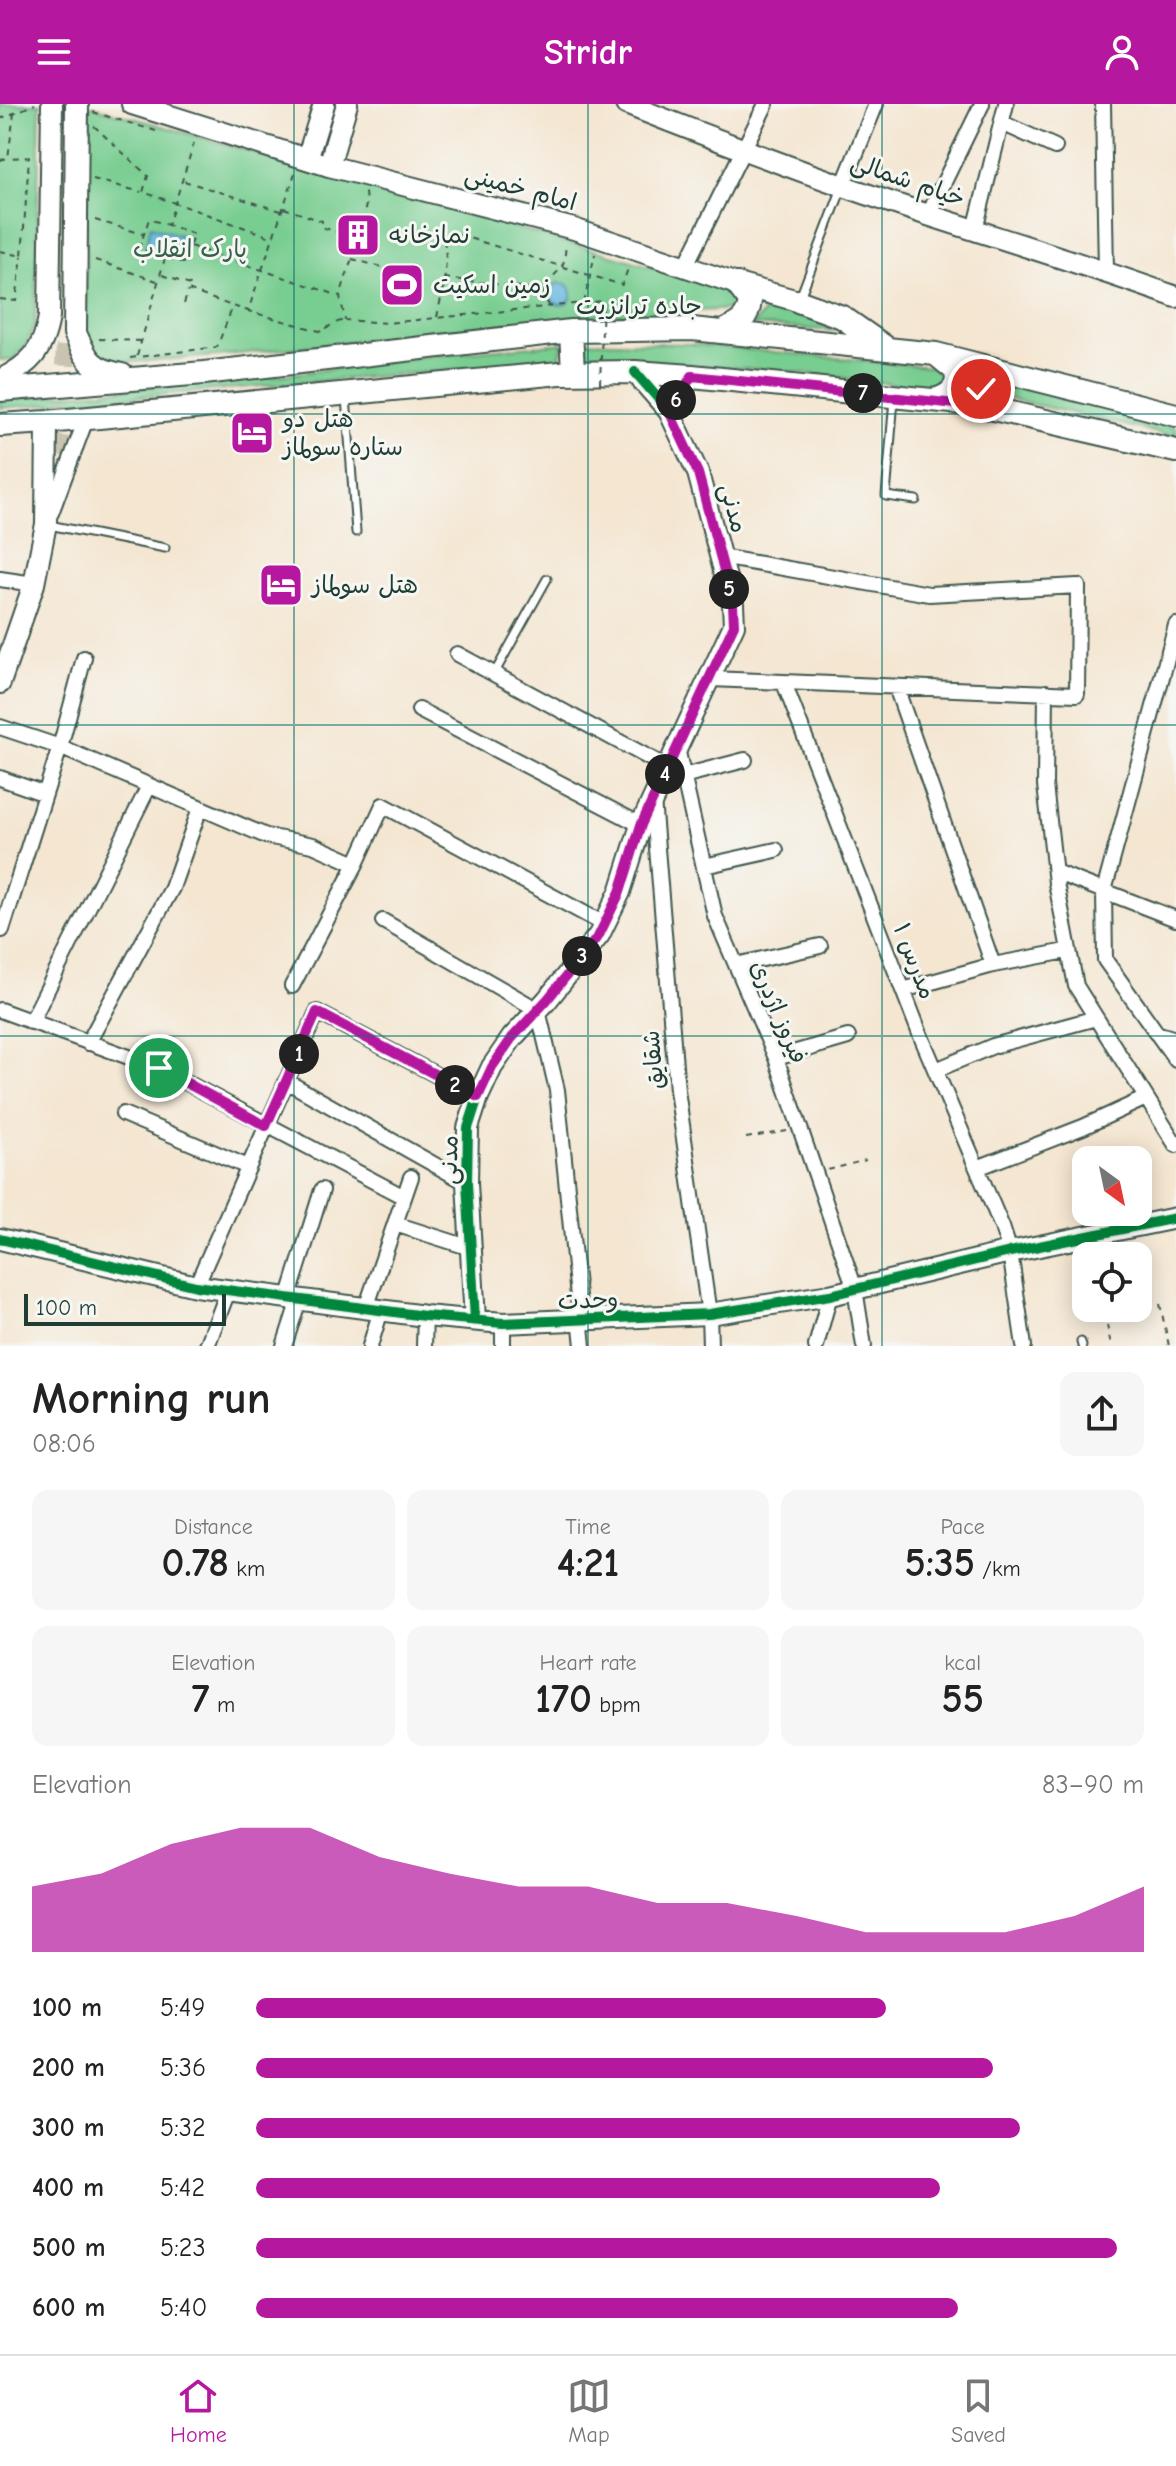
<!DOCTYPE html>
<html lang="en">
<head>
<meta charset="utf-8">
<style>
  :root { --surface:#fff; --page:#f6f6f6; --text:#222; --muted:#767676; --line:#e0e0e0; --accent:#b5179e }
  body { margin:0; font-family:"Comic Neue","Playpen Sans Arabic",sans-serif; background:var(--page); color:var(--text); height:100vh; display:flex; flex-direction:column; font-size:30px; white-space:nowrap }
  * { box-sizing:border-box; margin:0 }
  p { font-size:26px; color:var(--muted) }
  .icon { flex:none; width:44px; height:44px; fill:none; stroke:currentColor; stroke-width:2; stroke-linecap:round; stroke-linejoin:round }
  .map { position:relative; height:1242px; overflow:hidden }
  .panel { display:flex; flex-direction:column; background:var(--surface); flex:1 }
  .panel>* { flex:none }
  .needle { width:52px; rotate:147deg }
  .controls { position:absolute; left:1072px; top:1042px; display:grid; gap:16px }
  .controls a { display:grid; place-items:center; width:80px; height:80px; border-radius:16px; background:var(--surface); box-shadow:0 4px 20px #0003; font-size:40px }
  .scale { position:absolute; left:24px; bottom:20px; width:202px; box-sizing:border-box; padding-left:8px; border:4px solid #1f3d34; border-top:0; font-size:22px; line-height:28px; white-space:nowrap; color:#1f3d34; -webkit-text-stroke:6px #f6f6f2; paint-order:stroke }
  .pin { position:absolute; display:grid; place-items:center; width:68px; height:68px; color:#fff; margin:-34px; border:4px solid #fff; border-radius:50%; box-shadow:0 2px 8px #0007 }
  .km { position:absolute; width:40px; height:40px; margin:-20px; border-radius:50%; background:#222; color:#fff; font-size:22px; line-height:40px; text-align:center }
  .round { display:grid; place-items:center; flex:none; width:84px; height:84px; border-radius:16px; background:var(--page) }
  .overview { display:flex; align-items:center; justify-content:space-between; height:136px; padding:0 32px }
  h1 { font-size:44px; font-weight:700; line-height:60px }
  .stats { display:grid; grid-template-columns:repeat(3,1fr); gap:12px; height:136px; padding:8px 32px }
  .stats div { display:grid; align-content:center; border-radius:16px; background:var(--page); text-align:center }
  .stats b { font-size:40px; font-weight:700 }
  .stats small { font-size:22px; font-weight:400 }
  .stats p { font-size:22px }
  .chart { height:224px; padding:16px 32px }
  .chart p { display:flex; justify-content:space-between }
  .chart svg { width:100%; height:144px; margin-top:8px; fill:var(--accent); opacity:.7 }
  ul { padding:0 32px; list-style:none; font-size:26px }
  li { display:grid; grid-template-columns:128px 96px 1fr; align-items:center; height:60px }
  li i { height:20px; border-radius:10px; background:var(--accent) }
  header { display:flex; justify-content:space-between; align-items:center; height:104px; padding:0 32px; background:var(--accent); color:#fff; font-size:36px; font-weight:700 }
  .tabs { display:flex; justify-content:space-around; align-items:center; height:112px; border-top:2px solid var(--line); background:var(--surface); font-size:22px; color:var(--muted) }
  .tabs a { display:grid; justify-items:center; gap:4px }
  .tabs .current { color:var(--accent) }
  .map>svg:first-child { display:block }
</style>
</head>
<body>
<header><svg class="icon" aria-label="menu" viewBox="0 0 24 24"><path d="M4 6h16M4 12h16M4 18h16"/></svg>Stridr<svg class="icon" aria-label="person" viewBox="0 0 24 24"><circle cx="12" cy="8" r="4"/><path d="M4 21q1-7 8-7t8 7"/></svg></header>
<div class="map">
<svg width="1176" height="1242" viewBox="0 0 1176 1242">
  <rect width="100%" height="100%" fill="#f6f6f2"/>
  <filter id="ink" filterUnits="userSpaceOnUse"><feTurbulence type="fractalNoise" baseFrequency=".0125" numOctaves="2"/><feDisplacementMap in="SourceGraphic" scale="16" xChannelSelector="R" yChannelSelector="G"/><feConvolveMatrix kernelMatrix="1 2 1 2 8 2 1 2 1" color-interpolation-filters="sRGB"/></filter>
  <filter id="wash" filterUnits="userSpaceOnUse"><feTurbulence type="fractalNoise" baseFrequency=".006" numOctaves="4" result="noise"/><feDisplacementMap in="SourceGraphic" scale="32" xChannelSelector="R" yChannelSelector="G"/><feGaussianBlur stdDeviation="1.8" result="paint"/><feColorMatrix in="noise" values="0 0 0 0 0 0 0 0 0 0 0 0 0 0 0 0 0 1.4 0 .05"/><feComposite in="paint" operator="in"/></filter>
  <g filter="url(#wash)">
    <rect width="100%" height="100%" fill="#f4e6d1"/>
    <!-- green -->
    <path fill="#78cd91" stroke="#4c8562" stroke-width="2" d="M0 0H40L35 221 27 239 14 256H0Z
      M92 2 639 159 733 189 740 195 737 205 597 212 218 252 104 260 85 236 88 3Z
      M764 192 836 227 751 221C760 214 771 204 764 192Z
      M578 237 691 240 931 263 946 266 950 279 934 285 785 267 585 254 579 253Z
      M563 239 560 252 563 260 512 261 0 304V296L277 272 435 251Z
      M1004 277 1176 323V333L1002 293 996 286Z"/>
    <!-- water -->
    <path fill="#64b8e0" stroke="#427a8a" stroke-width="2" d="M151 122 188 134 181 154 145 142Z
      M550 190a11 11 0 1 1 22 0a11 11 0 1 1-22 0Z"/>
  </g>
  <g filter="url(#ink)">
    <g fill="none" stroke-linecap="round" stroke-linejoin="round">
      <!-- secondary-tunnel -->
      <path stroke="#c9c4b2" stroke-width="20" stroke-dasharray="20 10" stroke-linecap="butt" d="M53 381 62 325 66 242"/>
      <!-- lane casing -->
      <g stroke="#3f564c" stroke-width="11">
        <path id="lane" d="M799 196 842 84
          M346 293 356 428
          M894 295 886 392 916 396
          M49 421 165 444
          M494 570 547 475
          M1081 1238 1082 1242"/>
      </g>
      <!-- street casing -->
      <g stroke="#3f564c" stroke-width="18">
        <path id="street" d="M1103 0 1106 167
          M1002 19 1055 43
          M843 82 876 0
          M928 111 982 0
          M975 126 1006 0
          M686 161 766 0
          M51 409 86 315
          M0 475 34 480
          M1176 521 1104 787 1105 856 1176 956
          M457 550 668 664
          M710 575 1077 590 1078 482 929 490 721 453
          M784 579 920 930 1002 1123 1010 1148 1024 1242
          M896 583 993 861
          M1046 588 1045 681 1056 779 1076 882 1176 1041
          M419 606 641 721
          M0 623 60 643 266 732 313 741 356 760
          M677 644 715 812 776 954 855 1185 864 1242
          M683 672 745 656
          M0 674 45 690
          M653 696 677 986 709 1210 710 1242
          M704 762 776 746
          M1055 768 1176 815
          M383 817 538 906 557 986 583 1242
          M2 826 60 643 84 554
          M736 861 820 842
          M292 882 356 760 383 701 604 820
          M903 886 993 861 1067 847
          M0 906 159 964 404 1093
          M31 918 149 682
          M1156 929 1176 935
          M88 939 172 784 200 704
          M776 954 848 933
          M936 966 993 942 1096 914
          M286 977 467 1079
          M123 1010 248 1063
          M977 1064 1083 1023 1146 994
          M395 1120 471 1144
          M196 1182 317 908 478 993
          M288 1195 322 1086
          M366 1204 411 1073
          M207 1242 228 1187
          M284 1242 299 1196
          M370 1242 381 1206
          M424 1242 425 1212
          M503 1242V1219
          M816 1242 830 1191"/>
      </g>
      <!-- secondary casing -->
      <g stroke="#3f564c" stroke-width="24">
        <path id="secondary" d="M132 0 329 62 574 125 737 180 798 197
          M626 0C726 40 826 77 928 111 1011 138 1094 163 1176 193
          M307 55 324 0
          M329 62 347 0
          M0 276C31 260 43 247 49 213L52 0
          M669 307 692 272
          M0 579 34 480 46 420 47 318
          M0 1135 196 1182 425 1212 503 1219 709 1210 830 1191 1010 1148 1176 1114
          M475 1216 467 1079 468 1024 478 993 492 963 512 934 547 896 599 831 620 788 641 721 734 521 733 500 698 369 669 307 635 268"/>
      </g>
      <!-- primary casing -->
      <g stroke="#3f564c" stroke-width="26">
        <path id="primary" d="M77 0 75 229C87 257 92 266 122 271
          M798 197 842 213 885 243
          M571 227 573 268
          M722 228C738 220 748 216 750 197L737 180
          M0 286 204 269 571 227 692 225 936 250 1176 311
          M933 296C948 293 962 283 955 266L938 252
          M0 321 47 318 560 269 635 268 692 272 972 300 1176 347"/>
      </g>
      <!-- path -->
      <path stroke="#3f564c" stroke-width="2" stroke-dasharray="6 6" stroke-linecap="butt" d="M93 8 156 27
        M0 15 35 0
        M94 22 148 72 143 88 175 99 168 121 194 130 183 159 139 145 149 115 168 121
        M194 39 175 99 271 133
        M0 56 8 54 14 9
        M295 69 248 207 323 228 332 220 344 216
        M93 75 141 88
        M184 77 281 107
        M284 104 322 117V123L349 132
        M95 116 143 130
        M362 118 366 101 365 88
        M436 124 622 181 629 162
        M190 142 340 192
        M355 145 340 192 345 216 387 219 603 197
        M0 147 22 152 29 53 8 54
        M352 155 393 166
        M95 156 157 177
        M162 171 190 181 188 186 232 202
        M444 174 545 186
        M0 195 16 197 22 152
        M584 199 595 150
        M184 200 188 187
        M550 203C535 178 552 178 562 162 565 157 565 147 566 141
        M437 213C443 185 451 153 441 125
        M99 235 141 237
        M137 252 165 154
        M130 254 217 243 233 202 248 207
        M746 1034 787 1027
        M828 1066 866 1056
        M1079 1152 1083 1179
        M1160 1200 1169 1242
        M1107 1221 1111 1242"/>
      <!-- lane -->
      <use href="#lane" stroke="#fff" stroke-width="7"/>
      <!-- street -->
      <use href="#street" stroke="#fff" stroke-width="14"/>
      <!-- secondary -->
      <use href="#secondary" stroke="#fff" stroke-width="20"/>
      <!-- primary -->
      <use href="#primary" stroke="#fff" stroke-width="22"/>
      <!-- path-bridge -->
      <path stroke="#3f564c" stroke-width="2" stroke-dasharray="6 6" stroke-linecap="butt" d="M600 280 603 197"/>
      <!-- cycleway casing -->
      <g stroke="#f6f6f2" stroke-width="15">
        <path id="cycleway" d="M0 1135 196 1182 425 1212 503 1219 709 1210 830 1191 1010 1148 1176 1114
          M475 1216 467 1079 468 1024 478 993 492 963 512 934 547 896 599 831 620 788 641 721 734 521 733 500 698 369 669 307 635 268"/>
      </g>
      <!-- cycleway -->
      <use href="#cycleway" stroke="#00873e" stroke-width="10"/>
    </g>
  </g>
  <g fill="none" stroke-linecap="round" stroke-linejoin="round" filter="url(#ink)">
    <!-- route casing -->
    <g stroke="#fff" stroke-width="16">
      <path id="route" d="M159 964 266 1022 317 908 478 993 492 963 512 934 547 896 599 831 620 788 641 721 734 521 733 500 698 369 669 307 692 272 994 304 982 293 981 285"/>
    </g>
    <!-- route -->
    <use href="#route" stroke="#b5179e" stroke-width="10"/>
  </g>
  <!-- grid -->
  <path fill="none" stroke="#0f766e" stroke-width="2" stroke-opacity="0.55" d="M294 0V1242M588 0V1242M882 0V1242M0 310H1176M0 621H1176M0 932H1176"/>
  <!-- icons -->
  <defs>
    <g id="building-square" transform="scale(2.3)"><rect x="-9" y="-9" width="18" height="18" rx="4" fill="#b5179e" stroke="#f6f6f2"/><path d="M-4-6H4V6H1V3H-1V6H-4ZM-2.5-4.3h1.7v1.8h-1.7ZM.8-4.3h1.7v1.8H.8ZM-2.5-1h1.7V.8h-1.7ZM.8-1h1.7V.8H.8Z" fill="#fff"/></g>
    <g id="stadium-square" transform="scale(2.3)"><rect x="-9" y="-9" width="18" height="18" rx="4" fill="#b5179e" stroke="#f6f6f2"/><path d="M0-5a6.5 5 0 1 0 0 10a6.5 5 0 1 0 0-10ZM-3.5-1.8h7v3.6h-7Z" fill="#fff"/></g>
    <g id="hotel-square" transform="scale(2.3)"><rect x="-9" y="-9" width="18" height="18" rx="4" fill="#b5179e" stroke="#f6f6f2"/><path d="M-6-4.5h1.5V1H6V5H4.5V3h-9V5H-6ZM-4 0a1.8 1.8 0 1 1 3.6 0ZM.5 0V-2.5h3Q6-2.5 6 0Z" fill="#fff"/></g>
  </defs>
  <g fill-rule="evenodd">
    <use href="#building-square" x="358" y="131"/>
    <use href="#stadium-square" x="402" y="181"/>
    <use href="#hotel-square" x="252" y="329"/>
    <use href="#hotel-square" x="281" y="481"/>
  </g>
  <g text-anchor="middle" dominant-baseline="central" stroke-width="6" stroke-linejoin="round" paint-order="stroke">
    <!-- street labels -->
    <g font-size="24" fill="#1f3d34" stroke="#f6f6f2">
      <text transform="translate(908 76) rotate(19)">خیام شمالی</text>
      <text transform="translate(521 84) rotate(15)">امام خمینی</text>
      <text x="639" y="202">جاده ترانزیت</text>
      <text transform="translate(734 404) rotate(75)">مدنی</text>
      <text transform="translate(915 857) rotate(69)">مدرس ۱</text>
      <text transform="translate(779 908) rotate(67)">فیروز اژدری</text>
      <text transform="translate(653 956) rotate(-95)">شقایق</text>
      <text transform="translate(449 1056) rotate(-89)">مدنی</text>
      <text transform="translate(588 1196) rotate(-2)">وحدت</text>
    </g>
    <!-- poi labels -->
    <g font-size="24" fill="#1f3d34" stroke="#f6f6f2" text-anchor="start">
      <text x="389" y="131">نمازخانه</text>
      <text x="433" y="181">زمین اسکیت</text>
      <text x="283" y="315">هتل دو<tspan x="283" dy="28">ستاره سولماز</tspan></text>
      <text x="312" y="481">هتل سولماز</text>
    </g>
    <!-- park labels -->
    <g font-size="24" fill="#35614b" stroke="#f6f6f2">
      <text x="190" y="145">پارک انقلاب</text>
    </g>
  </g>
</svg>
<div class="controls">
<a><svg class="needle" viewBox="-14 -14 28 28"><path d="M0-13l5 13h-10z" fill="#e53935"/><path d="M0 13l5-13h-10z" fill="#767676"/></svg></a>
<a><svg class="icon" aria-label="locate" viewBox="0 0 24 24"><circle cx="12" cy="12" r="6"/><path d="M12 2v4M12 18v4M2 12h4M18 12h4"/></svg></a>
</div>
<div class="scale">100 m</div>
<div class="pin" style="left:159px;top:964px;background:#1e9e55"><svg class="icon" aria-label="arrive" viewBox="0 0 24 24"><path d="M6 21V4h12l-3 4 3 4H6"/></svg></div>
<div class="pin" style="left:981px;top:285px;background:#d93025"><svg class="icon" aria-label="check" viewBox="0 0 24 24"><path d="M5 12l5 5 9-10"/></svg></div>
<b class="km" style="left:299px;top:950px">1</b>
<b class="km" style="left:455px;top:981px">2</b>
<b class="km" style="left:582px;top:852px">3</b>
<b class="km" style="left:665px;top:670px">4</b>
<b class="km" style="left:729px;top:485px">5</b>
<b class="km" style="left:676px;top:296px">6</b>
<b class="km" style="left:863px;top:289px">7</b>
</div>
<section class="panel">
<div class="overview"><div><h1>Morning run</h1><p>08:06</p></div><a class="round"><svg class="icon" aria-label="share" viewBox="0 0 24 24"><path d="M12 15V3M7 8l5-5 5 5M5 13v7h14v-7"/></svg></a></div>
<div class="stats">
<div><p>Distance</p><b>0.78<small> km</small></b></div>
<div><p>Time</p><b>4:21</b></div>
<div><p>Pace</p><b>5:35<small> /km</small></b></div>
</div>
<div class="stats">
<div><p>Elevation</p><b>7<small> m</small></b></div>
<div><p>Heart rate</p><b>170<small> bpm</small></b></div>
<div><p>kcal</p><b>55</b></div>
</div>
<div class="chart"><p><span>Elevation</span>83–90 m</p>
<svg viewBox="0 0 160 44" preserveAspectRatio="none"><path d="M0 44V24L10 20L20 11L30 6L40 6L50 15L60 20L70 24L80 24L90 29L100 29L110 33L120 38L130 38L140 38L150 33L160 24V44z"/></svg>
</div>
<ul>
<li><b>100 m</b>5:49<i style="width:71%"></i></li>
<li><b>200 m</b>5:36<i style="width:83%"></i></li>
<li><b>300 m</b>5:32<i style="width:86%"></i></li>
<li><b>400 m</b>5:42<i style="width:77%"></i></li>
<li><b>500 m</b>5:23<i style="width:97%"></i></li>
<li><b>600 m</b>5:40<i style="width:79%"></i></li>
</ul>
</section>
<nav class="tabs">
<a class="current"><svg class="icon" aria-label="home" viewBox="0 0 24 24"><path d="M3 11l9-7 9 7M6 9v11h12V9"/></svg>Home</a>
<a><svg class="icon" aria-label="map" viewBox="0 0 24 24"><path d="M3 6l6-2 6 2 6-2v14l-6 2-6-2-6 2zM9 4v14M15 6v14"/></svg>Map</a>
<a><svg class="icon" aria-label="saved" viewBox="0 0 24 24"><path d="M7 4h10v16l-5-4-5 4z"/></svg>Saved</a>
</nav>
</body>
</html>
